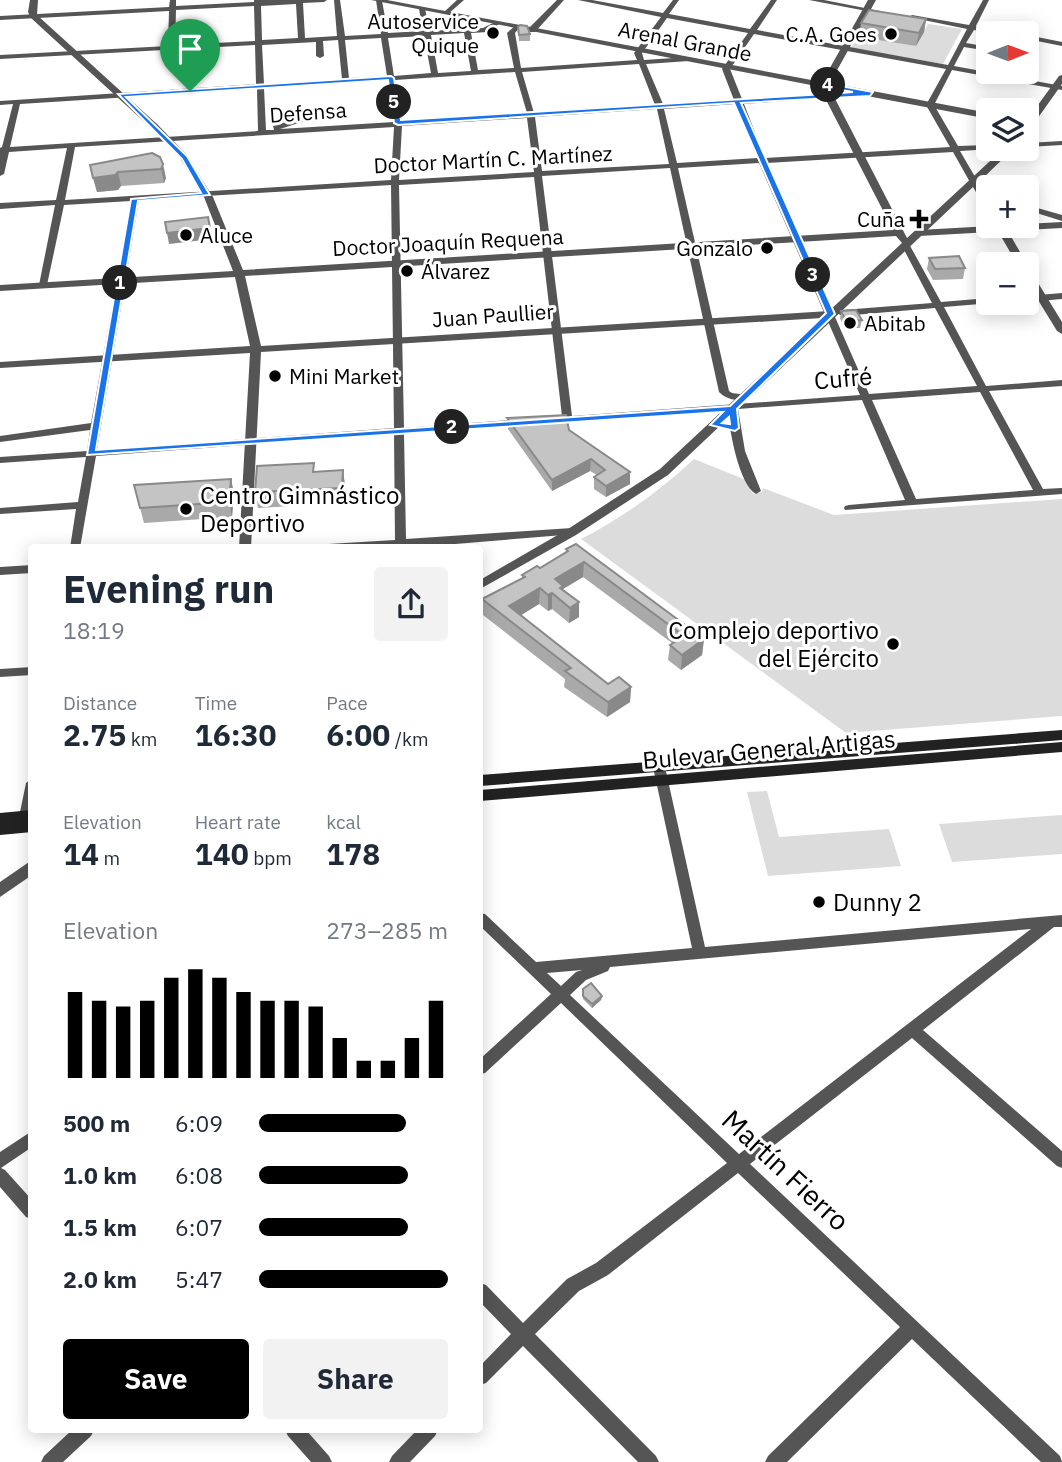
<!DOCTYPE html>
<html lang="en">
<head>
<meta charset="utf-8">
<style>
  :root { --surface:#fff; --page:#f2f2f3; --text:#1f2937; --muted:#747a83; --accent:#000 }
  body { margin:0; font-family:"IBM Plex Sans",sans-serif; background:var(--page); color:var(--text); height:100vh; display:flex; flex-direction:column; font-size:26px; white-space:nowrap }
  * { box-sizing:border-box; margin:0 }
  p { font-size:23px; color:var(--muted) }
  .icon { flex:none; width:38px; height:38px; fill:none; stroke:currentColor; stroke-width:2; stroke-linecap:round; stroke-linejoin:round }
  .map { position:relative; flex:1; overflow:hidden }
  .sheet { position:absolute; left:28px; top:544px; width:455px; height:889px; display:flex; flex-direction:column; background:var(--surface); border-radius:7px; box-shadow:0 4px 18px #0003 }
  .sheet>* { flex:none }
  .needle { width:46px; rotate:89deg }
  .tools { position:absolute; left:976px; top:21px; display:grid; gap:14px }
  .tools a { display:grid; place-items:center; width:63px; height:63px; border-radius:7px; background:var(--surface); box-shadow:0 4px 18px #0003; font-size:35px }
  .pin { position:absolute; display:grid; place-items:center; width:60px; height:60px; color:#fff; margin:-72px -30px; border-radius:50% 50% 50% 0; rotate:-45deg; box-shadow:0 0 7px #0007 }
  .pin .icon { rotate:45deg }
  .km { position:absolute; width:35px; height:35px; margin:-18px; border-radius:50%; background:#222; color:#fff; font-size:19px; line-height:35px; text-align:center }
  .round { display:grid; place-items:center; flex:none; width:74px; height:74px; border-radius:7px; background:var(--page) }
  .head { display:flex; align-items:center; justify-content:space-between; height:119px; padding:0 35px }
  h1 { font-size:38px; font-weight:800; line-height:52px }
  .metrics { display:grid; grid-template-columns:repeat(3,1fr); gap:10px; height:119px; padding:7px 35px }
  .metrics div { display:grid; align-content:center }
  .metrics b { font-size:30px; font-weight:800 }
  .metrics small { font-size:19px; font-weight:400 }
  .metrics p { font-size:19px }
  .chart { height:196px; padding:14px 35px }
  .chart p { display:flex; justify-content:space-between }
  .chart svg { width:100%; height:126px; margin-top:7px; stroke:var(--accent); stroke-width:6 }
  .action { display:flex; gap:14px; margin-top:auto; padding:14px 35px }
  .action a { flex:1; height:80px; border-radius:7px; background:var(--accent); color:#fff; font-size:28px; font-weight:800; line-height:80px; text-align:center }
  .action a+a { background:var(--page); color:var(--text) }
  ul { padding:0 35px; list-style:none; font-size:23px }
  li { display:grid; grid-template-columns:112px 84px 1fr; align-items:center; height:52px }
  li i { height:18px; border-radius:9px; background:var(--accent) }
  .map>svg:first-child { display:block }
</style>
</head>
<body>
<div class="map">
<svg width="1062" height="1462" viewBox="0 0 1062 1462">
  <rect width="100%" height="100%" fill="#fff"/>
  <!-- green -->
  <path fill="#dcdcdc" d="M928 24 962 29 943 64 851 48 858 36 916 46Z
    M694 459 746 480 753 494 762 492 763 488 834 515 1062 499V716L846 733 581 539C622 518 660 491 694 459Z
    M767 791 779 837 889 829 901 866 768 876 747 792Z
    M1062 815V854L952 862 939 824Z"/>
  <g fill="none" stroke-linecap="round" stroke-linejoin="round">
    <!-- minor -->
    <path fill="#555" fill-rule="evenodd" d="M170 0H176V6L254 2V0H327L324 2 303 3 305 38 337 36 334 0H340L345 36 381 34 376 0 382 1 388 33 423 31 419 9 422 7 425 9 430 31 483 28 495 22H499V24L488 32 471 33 478 70 514 68 507 33 516 25 520 27 515 33 521 68 637 60 634 53 661 17 578 0H592L663 13 673 0H679L669 14 750 29 771 0H777L757 30 948 65 967 29 909 17 912 15 969 25 983 0H989L976 26 1009 33H994L974 30 966 43 989 47V51L964 47 954 66 1062 86V90L952 70 934 105 958 146 989 145V149H992L960 151 978 182 977 184H971L953 152 767 163 869 394 977 386 935 308 842 316 837 313 842 310 932 303 902 246 909 244 941 302 989 298V303H992L944 307 986 386 1062 380V386L989 391 1043 489 1062 488V494L845 510 844 508 845 506 849 505 905 500 862 400 738 409 745 451 761 491 756 494C739 485 729 429 728 410L548 422V418L562 416 534 177 399 185 404 428 523 419 528 422 523 425 404 434 406 539 572 528 577 532 576 534 406 548H323L328 544 395 540 394 434 96 456 80 548H70L76 509 0 514V508L78 502 86 457 0 463V457L87 451 90 430 0 442V436L91 423 131 201 64 205 47 285 40 287 39 285 55 205 0 209V203L56 200 67 148 9 152 4 174 0 176V148L2 147 13 104 0 105V101L256 84 255 45 0 59V55L168 46 169 11 0 20V16L169 7ZM296 4 298 38 262 40 261 6ZM254 6 255 41 175 45 176 10ZM667 18 748 33 722 69 734 100 663 104 646 64 689 61 693 59 689 57 644 60 642 53ZM464 33 471 71 438 73 431 35ZM754 34 946 69 926 105 950 147 765 158 744 104 870 95 874 93 870 91 742 99 730 69ZM424 36 431 73 394 76 388 38ZM381 38 387 76 349 78 345 40ZM338 40 342 79 264 84 262 45 316 42V56L320 58 324 56 323 41ZM639 64 655 105 534 113 522 72ZM515 72 527 113 402 121 395 80ZM388 80 394 122 280 129 342 109V105H339L273 126 274 130H266L264 88ZM257 89 258 131 10 147 20 104ZM736 104 758 158 677 163 664 109ZM657 109 669 164 542 171 535 117ZM527 118 534 172 399 180 402 126ZM394 127 391 180 65 200 75 147ZM759 163 860 395 572 416 542 176 670 168 719 392C727 400 737 401 747 399V395L732 393 729 391 678 168ZM391 185 394 428 97 450 139 200ZM980 392 1033 490 916 499 872 400Z
      M457 0H464L448 14H444V12Z
      M557 0H564L535 32H529V28Z
      M809 0H824L880 11 877 13Z
      M1027 35 1062 42V46L1027 39Z
      M1062 141V145L1027 147V143Z
      M1027 205 1062 215V221L1027 210Z
      M1062 222V228L919 236 915 233 919 230Z
      M1062 293V299L1027 302V296Z
      M32 565V573L0 575V567Z
      M32 667V675L0 677V669Z
      M659 762 663 764 665 767 705 947 1062 915V927H1054L923 1030 1062 1151V1168L1057 1166 912 1038 750 1164 1060 1456 1062 1462H1041L912 1339 787 1462H765L768 1456 900 1327 738 1173 608 1275 579 1291 535 1334 656 1456 659 1462H638L523 1346 486 1383 480 1385V1366L511 1334 480 1302V1283L486 1285 523 1323 567 1279 596 1263 727 1163 561 1003 485 1073 480 1074V1059L551 994 480 926V913L485 914 536 962 692 948 653 767 655 764ZM1031 929 739 1154 570 995 586 980 608 971 610 967ZM582 970 576 972 561 986 547 973Z
      M32 778V817L30 821H20L19 817 26 783Z
      M32 1131V1147L1 1168 5 1170 32 1200V1219L26 1217 0 1187V1152Z
      M72 1430H94L91 1436 63 1462H41L44 1456Z
      M285 1430H306L329 1456 332 1462H311L288 1436Z
      M417 1430H438L435 1436 410 1462H389L392 1456Z"/>
    <!-- tertiary -->
    <path fill="#555" fill-rule="evenodd" d="M30 0H38L37 15 158 125 186 154 213 197 243 270 893 230 824 96 821 87 371 0H387L822 82 868 0H876L830 83 989 113V119L830 89 907 238 1003 149H1013L979 182 989 199V210L986 209 973 187 668 475 576 535 480 589V580L568 529 660 469 822 318 261 352 251 548H239L250 353 0 368V362L250 346 235 277 0 291V285L233 271 204 197 180 158 152 129 31 18 28 12ZM896 236 902 243 829 311 261 346 245 276Z
      M1062 75V84L1030 129 1027 130V120L1059 76Z
      M995 226H1005L1027 264H1017Z
      M1027 270 1032 273 1062 322V334L1057 331 1027 282Z
      M32 860V875L0 897V882Z"/>
    <!-- secondary -->
    <path fill="#222" fill-rule="evenodd" d="M1062 730V740L480 786V775Z
      M1062 742V752L480 801V790Z
      M32 810V832L0 835V813Z"/>
  </g>
  <!-- wall -->
  <path fill="#a9a9a9" d="M926 19 924 32 916 46 859 37 861 23Z
    M518 27 530 34V41H519Z
    M152 153 166 178 164 183 121 186 118 190 97 192 90 165Z
    M929 258 965 268 963 279 933 280 927 269Z
    M841 311 862 320 860 328H844L840 318Z
    M507 418 569 430 630 484 606 497 594 489V477L597 475 590 471 552 491 508 429Z
    M343 470 345 486 344 503 258 508 255 492 315 472Z
    M231 479 234 494 232 517 144 523 134 485Z
    M566 549 704 639 702 655 681 670 668 660 670 645 672 643 583 577 563 589 579 602V617L569 623 552 609 548 611 539 604 521 615 608 684 631 687 630 702 607 717 564 687 565 679 483 615 482 599 522 578V575L540 568 566 553Z
    M583 989 602 996 601 1000 592 1008 583 999Z"/>
  <!-- shaded-wall -->
  <path fill="#898989" d="M926 19 924 32 916 46 919 33Z
    M163 164 166 178 164 183 161 169Z
    M118 172 121 186 118 190 97 192 93 178Z
    M210 228 212 239 169 244 167 233Z
    M591 459 590 471 552 491V480Z
    M343 470 345 486 344 503 342 488Z
    M630 472V484L606 497V486Z
    M231 479 234 494 232 517 229 502Z
    M584 562 583 577 563 589V601L555 579Z
    M540 588 539 604 510 622 509 606Z
    M552 593V609L548 611V595Z
    M579 602V617L569 623 570 608Z
    M704 639 702 655 681 670 682 655Z
    M631 687 630 702 607 717 608 702Z
    M602 996 601 1000 592 1008V1004Z"/>
  <!-- building -->
  <path fill="#c4c4c4" stroke="#898989" stroke-width="2" d="M869 10 926 19 919 33 861 23Z
    M520 25 527 26 530 34 519 35 518 27Z
    M152 153 160 157 163 164 161 169 118 172 115 175 93 178 90 165Z
    M208 217 210 228 167 233 165 222Z
    M959 256 965 268 935 269 929 258Z
    M856 310 862 320 846 321 841 311Z
    M566 415 569 430 630 472 606 486 594 477 605 470 591 459 552 480 507 418Z
    M314 463 313 472 343 470 342 488 255 492 257 466Z
    M231 479 229 502 140 508 134 485Z
    M576 544 704 639 682 655 670 645 684 636 584 562 555 579 563 586 560 588 579 602 570 608 552 593 548 595 540 588 509 606 608 684 619 677 631 687 608 702 565 671 571 668 482 599 525 577 522 575 537 566 540 568 568 551 566 549Z
    M591 983 602 996 592 1004 583 996V989Z"/>
  <!-- route -->
  <path fill="#1a73e8" stroke="#fff" stroke-width="2" fill-rule="evenodd" d="M391 76 394 78 401 120 824 94 821 85 825 83 873 92 870 96 741 103 835 314 737 409 739 428 735 431 710 425 723 412 87 455 131 199 201 193 182 159 118 94ZM388 80 394 123 398 125 734 103 826 313 730 406 96 450 138 201 210 195 187 156 126 97ZM829 88 853 92 831 94ZM729 417 730 424 722 423Z"/>
  <!-- markers -->
  <g fill="#000" stroke="#fff" stroke-width="2.5">
    <circle cx="493" cy="33" r="7"/>
    <circle cx="891" cy="34" r="7"/>
    <path d="M915.5 208.5h7v7h7v7h-7v7h-7v-7h-7v-7h7z"/>
    <circle cx="186" cy="235" r="7"/>
    <circle cx="767" cy="248" r="7"/>
    <circle cx="407" cy="271" r="7"/>
    <circle cx="850" cy="323" r="7"/>
    <circle cx="275" cy="376" r="7"/>
    <circle cx="186" cy="509" r="7"/>
    <circle cx="893" cy="644" r="7"/>
    <circle cx="819" cy="902" r="7"/>
  </g>
  <g text-anchor="middle" dominant-baseline="central" stroke-width="6" stroke-linejoin="round" paint-order="stroke">
    <!-- far-poi labels -->
    <g font-size="21" fill="#000" stroke="#fff" text-anchor="end">
      <text x="479" y="21">Autoservice<tspan x="479" dy="24">Quique</tspan></text>
      <text x="877" y="34">C.A. Goes</text>
      <text x="905" y="219">Cuña</text>
      <text x="200" y="235" text-anchor="start">Aluce</text>
      <text x="753" y="248">Gonzalo</text>
      <text x="421" y="271" text-anchor="start">Álvarez</text>
      <text x="864" y="323" text-anchor="start">Abitab</text>
      <text x="289" y="376" text-anchor="start">Mini Market</text>
    </g>
    <!-- far-street labels -->
    <g font-size="21" fill="#000" stroke="#fff">
      <text transform="translate(685 41) rotate(11)">Arenal Grande</text>
      <text transform="translate(308 112) rotate(-4)">Defensa</text>
      <text transform="translate(493 159) rotate(-3)">Doctor Martín C. Martínez</text>
      <text transform="translate(448 242) rotate(-3)">Doctor Joaquín Requena</text>
      <text transform="translate(493 315) rotate(-4)">Juan Paullier</text>
    </g>
    <!-- street labels -->
    <g font-size="24" fill="#000" stroke="#fff">
      <text transform="translate(843 378) rotate(-5)">Cufré</text>
      <text transform="translate(769 749) rotate(-5)">Bulevar General Artigas</text>
    </g>
    <!-- poi labels -->
    <g font-size="24" fill="#000" stroke="#fff" text-anchor="start">
      <text x="200" y="495">Centro Gimnástico<tspan x="200" dy="28">Deportivo</tspan></text>
      <text x="879" y="630" text-anchor="end">Complejo deportivo<tspan x="879" dy="28">del Ejército</tspan></text>
      <text x="833" y="902">Dunny 2</text>
    </g>
    <!-- near-street labels -->
    <g font-size="28" fill="#000" stroke="#fff">
      <text transform="translate(786 1170) rotate(43)">Martín Fierro</text>
    </g>
  </g>
</svg>
<div class="tools">
<a><svg class="needle" viewBox="-14 -14 28 28"><path d="M0-13l5 13h-10z" fill="#e53935"/><path d="M0 13l5-13h-10z" fill="#747a83"/></svg></a>
<a><svg class="icon" aria-label="layers" viewBox="0 0 24 24"><path d="M12 4l9 5-9 5-9-5zM3 14l9 5 9-5"/></svg></a>
<a>+</a>
<a>−</a>
</div>
<div class="pin" style="left:190px;top:91px;background:#1e9e55"><svg class="icon" aria-label="arrive" viewBox="0 0 24 24"><path d="M6 21V4h12l-3 4 3 4H6"/></svg></div>
<b class="km" style="left:120px;top:283px">1</b>
<b class="km" style="left:452px;top:427px">2</b>
<b class="km" style="left:813px;top:275px">3</b>
<b class="km" style="left:828px;top:85px">4</b>
<b class="km" style="left:394px;top:102px">5</b>
<section class="sheet">
<div class="head"><div><h1>Evening run</h1><p>18:19</p></div><a class="round"><svg class="icon" aria-label="share" viewBox="0 0 24 24"><path d="M12 15V3M7 8l5-5 5 5M5 13v7h14v-7"/></svg></a></div>
<div class="metrics">
<div><p>Distance</p><b>2.75<small> km</small></b></div>
<div><p>Time</p><b>16:30</b></div>
<div><p>Pace</p><b>6:00<small> /km</small></b></div>
</div>
<div class="metrics">
<div><p>Elevation</p><b>14<small> m</small></b></div>
<div><p>Heart rate</p><b>140<small> bpm</small></b></div>
<div><p>kcal</p><b>178</b></div>
</div>
<div class="chart"><p><span>Elevation</span>273–285 m</p>
<svg viewBox="0 0 160 44" preserveAspectRatio="none"><path d="M5 44V14M15 44V17M25 44V19M35 44V17M45 44V9M55 44V6M65 44V9M75 44V14M85 44V17M95 44V17M105 44V19M115 44V30M125 44V38M135 44V38M145 44V30M155 44V17"/></svg>
</div>
<ul>
<li><b>500 m</b>6:09<i style="width:78%"></i></li>
<li><b>1.0 km</b>6:08<i style="width:79%"></i></li>
<li><b>1.5 km</b>6:07<i style="width:79%"></i></li>
<li><b>2.0 km</b>5:47<i style="width:100%"></i></li>
</ul>
<div class="action"><a>Save</a><a>Share</a></div>
</section>
</div>
</body>
</html>
